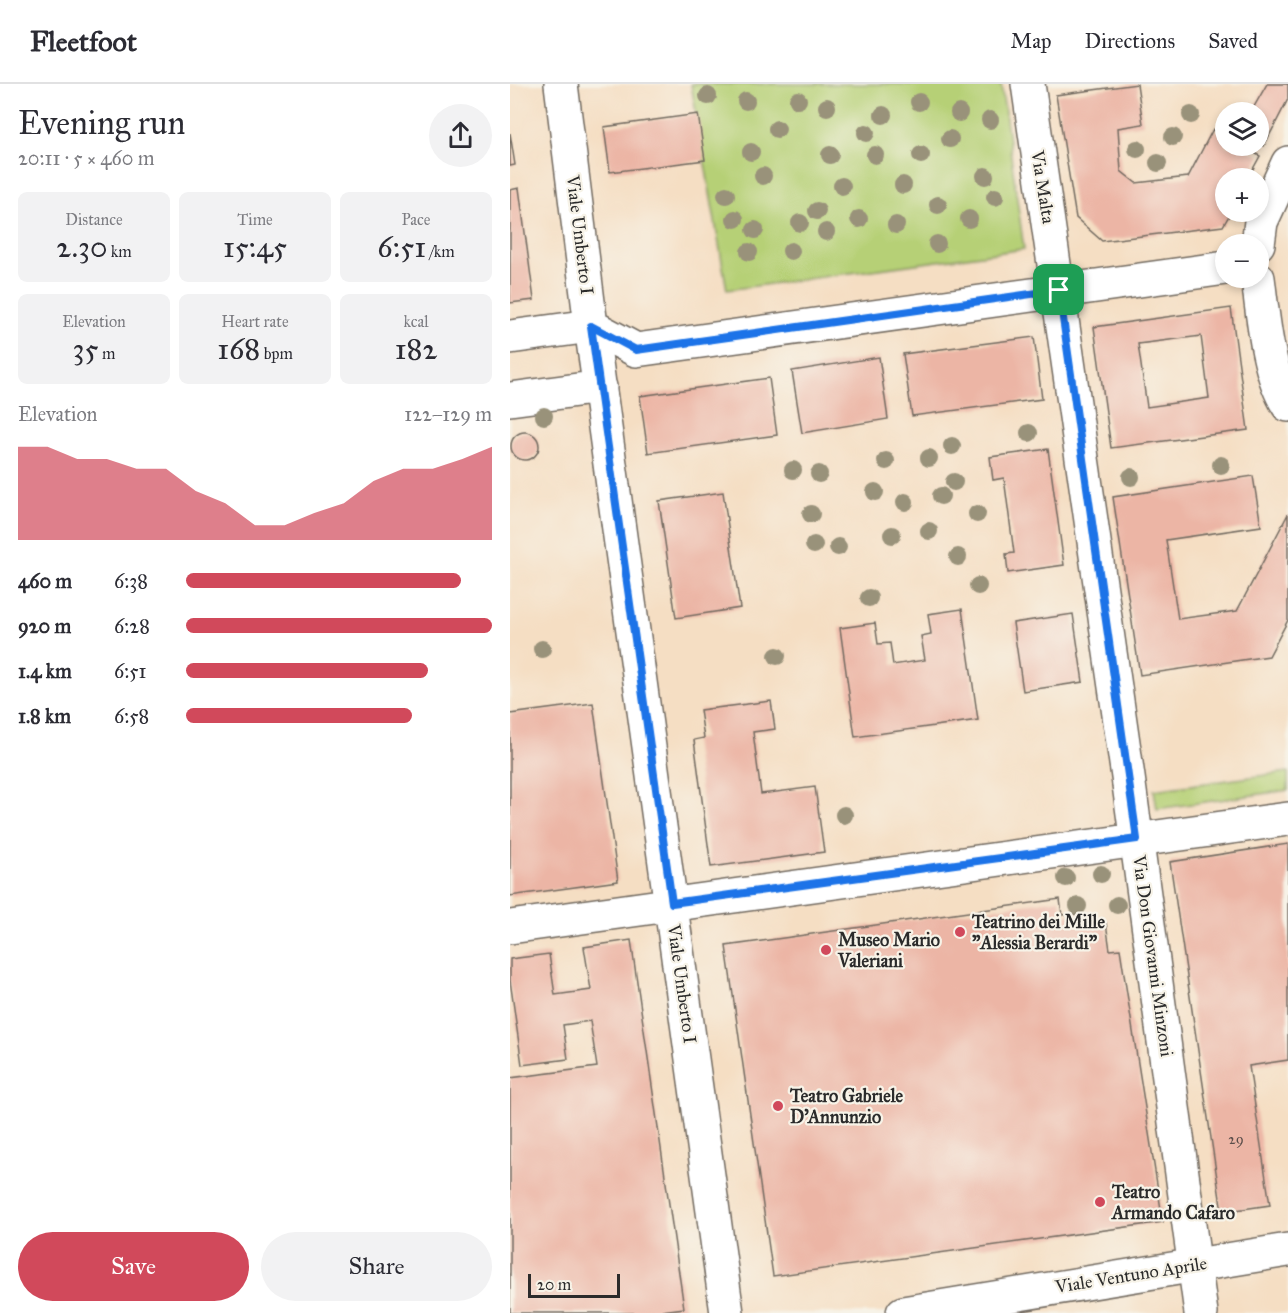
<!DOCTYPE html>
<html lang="en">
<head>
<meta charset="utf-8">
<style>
  :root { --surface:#fff; --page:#f2f2f3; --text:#2b2b33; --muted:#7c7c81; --line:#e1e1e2; --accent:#d1495b }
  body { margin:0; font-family:"IM FELL Great Primer",serif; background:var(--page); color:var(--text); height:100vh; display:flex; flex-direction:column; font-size:22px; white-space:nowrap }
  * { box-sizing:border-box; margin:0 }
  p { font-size:20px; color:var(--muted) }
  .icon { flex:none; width:33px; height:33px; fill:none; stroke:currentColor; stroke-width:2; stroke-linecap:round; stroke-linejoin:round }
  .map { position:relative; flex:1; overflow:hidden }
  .details { display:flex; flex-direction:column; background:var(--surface); width:510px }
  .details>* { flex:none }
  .fabs { position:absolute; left:705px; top:18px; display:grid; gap:12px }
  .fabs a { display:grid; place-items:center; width:54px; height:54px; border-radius:50%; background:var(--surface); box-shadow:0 3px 9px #0003; font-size:30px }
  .scale { position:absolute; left:18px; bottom:15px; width:92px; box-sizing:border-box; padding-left:6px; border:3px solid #2b2b2b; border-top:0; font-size:16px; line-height:21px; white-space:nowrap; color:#2b2b2b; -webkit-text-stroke:4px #f7f3e8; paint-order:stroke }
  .pin { position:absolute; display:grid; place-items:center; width:51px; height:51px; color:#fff; margin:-26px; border-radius:12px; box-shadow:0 3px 9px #0006 }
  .round { display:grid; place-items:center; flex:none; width:63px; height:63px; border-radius:32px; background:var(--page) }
  .overview { display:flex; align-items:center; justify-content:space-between; height:102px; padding:0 18px }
  h1 { font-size:33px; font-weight:600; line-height:45px }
  .metrics { display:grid; grid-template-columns:repeat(3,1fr); gap:9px; height:102px; padding:6px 18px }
  .metrics div { display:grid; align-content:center; border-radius:9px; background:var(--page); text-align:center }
  .metrics b { font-size:30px; font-weight:600 }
  .metrics small { font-size:16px; font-weight:400 }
  .metrics p { font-size:16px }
  .chart { height:168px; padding:12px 18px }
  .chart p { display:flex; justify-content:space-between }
  .chart svg { width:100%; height:108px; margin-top:6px; fill:var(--accent); opacity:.7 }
  .button { display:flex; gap:12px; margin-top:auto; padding:12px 18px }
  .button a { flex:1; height:69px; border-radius:36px; background:var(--accent); color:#fff; font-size:24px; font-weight:600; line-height:69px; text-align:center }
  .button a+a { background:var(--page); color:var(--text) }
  ul { padding:0 18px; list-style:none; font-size:20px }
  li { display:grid; grid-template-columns:96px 72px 1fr; align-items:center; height:45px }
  li i { height:15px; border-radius:8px; background:var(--accent) }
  header { display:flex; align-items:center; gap:36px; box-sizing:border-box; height:84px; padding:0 30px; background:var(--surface); border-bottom:2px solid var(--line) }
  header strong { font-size:28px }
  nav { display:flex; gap:33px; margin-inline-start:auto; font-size:21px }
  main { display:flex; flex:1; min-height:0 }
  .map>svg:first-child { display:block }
</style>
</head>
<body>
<header>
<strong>Fleetfoot</strong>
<nav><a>Map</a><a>Directions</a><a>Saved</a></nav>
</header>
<main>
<section class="details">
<div class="overview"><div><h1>Evening run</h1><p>20:11 · 5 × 460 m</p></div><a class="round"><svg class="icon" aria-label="share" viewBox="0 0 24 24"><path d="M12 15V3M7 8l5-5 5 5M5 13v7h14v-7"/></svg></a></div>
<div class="metrics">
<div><p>Distance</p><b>2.30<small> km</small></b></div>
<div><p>Time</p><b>15:45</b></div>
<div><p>Pace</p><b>6:51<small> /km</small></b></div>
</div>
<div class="metrics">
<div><p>Elevation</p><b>35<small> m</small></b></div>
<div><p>Heart rate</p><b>168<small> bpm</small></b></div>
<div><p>kcal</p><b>182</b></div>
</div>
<div class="chart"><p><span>Elevation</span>122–129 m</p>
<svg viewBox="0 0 160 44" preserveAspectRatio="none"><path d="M0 44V6L10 6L20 11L30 11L40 15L50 15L60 24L70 29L80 38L90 38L100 33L110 29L120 20L130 15L140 15L150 11L160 6V44z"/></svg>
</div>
<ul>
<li><b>460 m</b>6:38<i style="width:90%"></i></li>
<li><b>920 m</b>6:28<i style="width:100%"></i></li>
<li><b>1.4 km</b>6:51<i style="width:79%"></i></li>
<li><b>1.8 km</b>6:58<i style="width:74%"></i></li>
</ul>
<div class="button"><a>Save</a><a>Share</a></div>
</section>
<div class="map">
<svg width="778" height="1229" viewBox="0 0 778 1229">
  <rect width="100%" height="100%" fill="#f7f3e8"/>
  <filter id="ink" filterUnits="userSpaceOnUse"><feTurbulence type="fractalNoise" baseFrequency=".0167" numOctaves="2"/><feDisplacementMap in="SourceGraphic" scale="12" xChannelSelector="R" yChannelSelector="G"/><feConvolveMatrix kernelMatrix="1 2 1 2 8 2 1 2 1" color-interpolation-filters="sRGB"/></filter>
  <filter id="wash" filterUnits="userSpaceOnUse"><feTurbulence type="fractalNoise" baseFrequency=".008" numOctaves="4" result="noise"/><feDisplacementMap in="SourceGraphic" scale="24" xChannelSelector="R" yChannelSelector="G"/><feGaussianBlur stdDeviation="1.35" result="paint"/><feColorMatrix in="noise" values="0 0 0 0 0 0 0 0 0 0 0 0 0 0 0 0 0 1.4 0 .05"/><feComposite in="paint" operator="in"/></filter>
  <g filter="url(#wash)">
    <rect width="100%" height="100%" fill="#f5dec3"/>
    <!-- green -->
    <path fill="#b6d076" stroke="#707e50" stroke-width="1.5" d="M181 0H491L514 165 217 206Z
      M778 688V706L647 725 644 706Z"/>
    <g id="blocks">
      <!-- building -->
      <path fill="#ecb5a5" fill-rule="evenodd" d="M627 0 633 40 608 44 611 87 626 99 678 93 703 45 716 52V62H731L750 72 738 94H716V128H721L713 142 592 157 566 134 546 11Z
        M757 0H778V15L754 62 748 59V28H741Z
        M188 30 195 76 100 88 94 43Z
        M0 49 5 81 0 82Z
        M9 104 24 216 0 219V106Z
        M721 224 738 346 601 364 584 243ZM691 252 699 314 637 323 628 260Z
        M524 253 532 315 402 332 393 270Z
        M369 273 378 335 292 349 282 287Z
        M259 294 267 351 138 369 130 312Z
        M1 362a14 14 0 1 1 28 0a14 14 0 1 1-28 0Z
        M538 365 554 481 498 489 496 470 504 469 494 394 483 396 480 373Z
        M743 392 751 442 656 456 668 535 727 527 778 430V536L759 572 630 591 603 413Z
        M213 408 230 524 166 534 149 417Z
        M452 525 468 636 345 653 330 544 365 539 368 560 380 559 383 581 415 576 411 552 421 550 418 530Z
        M563 530 573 598 513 607 503 539Z
        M261 617 265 645 243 648 251 710 305 703 314 768 201 783 184 656 194 654 190 626Z
        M83 619 108 797 0 812V630Z
        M778 760V976L739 982 760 1121 712 1128 660 778Z
        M550 815 552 831 567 830 569 842 596 839 600 866 610 865 653 1138 263 1192 216 862Z
        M121 856 174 1224 137 1229H0V994L87 983 80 937 53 941 58 975 12 981 0 896V875L39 870 45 911 81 906 74 863Z"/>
    </g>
  </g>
  <g filter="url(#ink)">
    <use href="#blocks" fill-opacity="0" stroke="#726a60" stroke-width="1.5"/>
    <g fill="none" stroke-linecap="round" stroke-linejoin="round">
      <!-- street casing -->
      <g stroke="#726a60" stroke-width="36">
        <path id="street" d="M51 0 81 242 217 1229
          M518 0 618 693 691 1229
          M748 160 751 138 778 79
          M748 194C753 232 757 288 778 321
          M81 242 126 266 716 184
          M0 253 81 242
          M0 315 90 303
          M0 843 778 735"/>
      </g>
      <!-- secondary casing -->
      <g stroke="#726a60" stroke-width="36">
        <path id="secondary" d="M393 1229 778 1166"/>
      </g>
      <!-- street -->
      <use href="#street" stroke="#fff" stroke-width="33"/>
      <!-- secondary -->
      <use href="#secondary" stroke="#fff" stroke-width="33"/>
    </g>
    <!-- trees -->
    <g fill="#99927a">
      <circle cx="198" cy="12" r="9"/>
      <circle cx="288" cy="16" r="9"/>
      <circle cx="236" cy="17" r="9"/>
      <circle cx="409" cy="18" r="9"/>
      <circle cx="317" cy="23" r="9"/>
      <circle cx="449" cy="29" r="9"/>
      <circle cx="373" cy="31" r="9"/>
      <circle cx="681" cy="31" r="9"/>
      <circle cx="480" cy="36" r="9"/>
      <circle cx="267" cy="45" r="9"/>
      <circle cx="356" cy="49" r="9"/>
      <circle cx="663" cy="53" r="9"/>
      <circle cx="440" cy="55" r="9"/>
      <circle cx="627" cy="65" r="9"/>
      <circle cx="241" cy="68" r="9"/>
      <circle cx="320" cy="71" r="9"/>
      <circle cx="365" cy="71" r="9"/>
      <circle cx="411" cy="71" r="9"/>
      <circle cx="648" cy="79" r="9"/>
      <circle cx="253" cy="92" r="9"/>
      <circle cx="475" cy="92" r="9"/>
      <circle cx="393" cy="101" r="9"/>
      <circle cx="332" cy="102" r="9"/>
      <circle cx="216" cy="111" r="9"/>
      <circle cx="485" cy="113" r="9"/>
      <circle cx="428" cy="121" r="9"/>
      <circle cx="307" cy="127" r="9"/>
      <circle cx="225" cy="135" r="9"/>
      <circle cx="349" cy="135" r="9"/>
      <circle cx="459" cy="135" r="9"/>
      <circle cx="290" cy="139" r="9"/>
      <circle cx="386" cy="141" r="9"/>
      <circle cx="245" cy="146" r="9"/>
      <circle cx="316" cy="148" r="9"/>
      <circle cx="427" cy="160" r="9"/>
      <circle cx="281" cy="167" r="9"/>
      <circle cx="239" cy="168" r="9"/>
      <circle cx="34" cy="332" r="9"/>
      <circle cx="519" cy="349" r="9"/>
      <circle cx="442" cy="362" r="9"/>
      <circle cx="419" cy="374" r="9"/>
      <circle cx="376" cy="377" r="9"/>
      <circle cx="711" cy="381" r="9"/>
      <circle cx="283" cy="386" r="9"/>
      <circle cx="309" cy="390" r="9"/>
      <circle cx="621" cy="393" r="9"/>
      <circle cx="444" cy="398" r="9"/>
      <circle cx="365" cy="408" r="9"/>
      <circle cx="431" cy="412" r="9"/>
      <circle cx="395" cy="418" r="9"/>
      <circle cx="301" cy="430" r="9"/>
      <circle cx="467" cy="430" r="9"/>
      <circle cx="419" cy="447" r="9"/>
      <circle cx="382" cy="451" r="9"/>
      <circle cx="304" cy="461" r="9"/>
      <circle cx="328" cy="463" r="9"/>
      <circle cx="448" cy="473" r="9"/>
      <circle cx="468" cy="502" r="9"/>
      <circle cx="359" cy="514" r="9"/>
      <circle cx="32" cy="565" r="9"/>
      <circle cx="267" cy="572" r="9"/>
      <circle cx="334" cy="731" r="9"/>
      <circle cx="591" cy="790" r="9"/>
      <circle cx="556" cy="794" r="9"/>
      <circle cx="607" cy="821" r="9"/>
      <circle cx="568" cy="822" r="9"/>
    </g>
  </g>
  <g fill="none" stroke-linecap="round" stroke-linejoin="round" filter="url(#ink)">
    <!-- route casing -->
    <g stroke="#fff" stroke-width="12">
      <path id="route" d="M549 206 627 755 162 819 81 242 126 266Z"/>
    </g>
    <!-- route -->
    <use href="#route" stroke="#1a73e8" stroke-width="8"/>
  </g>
  <!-- markers -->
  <g fill="#d1495b" stroke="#f7f3e8" stroke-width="2">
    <circle cx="450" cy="848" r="6"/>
    <circle cx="316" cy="866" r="6"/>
    <circle cx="268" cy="1022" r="6"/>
    <circle cx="590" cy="1118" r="6"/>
  </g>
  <g text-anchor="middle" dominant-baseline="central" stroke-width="4.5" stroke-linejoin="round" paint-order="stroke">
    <!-- number labels -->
    <g font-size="15" fill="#5b4e4a">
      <text x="726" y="1055">29</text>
    </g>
    <!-- street labels -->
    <g font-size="18" fill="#2b2b2b" stroke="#f7f3e8">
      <text transform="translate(533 103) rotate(81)">Via Malta</text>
      <text transform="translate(70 151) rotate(83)">Viale Umberto I</text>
      <text transform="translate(643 872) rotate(82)">Via Don Giovanni Minzoni</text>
      <text transform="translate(172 900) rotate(82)">Viale Umberto I</text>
      <text transform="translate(621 1191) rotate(-9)">Viale Ventuno Aprile</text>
    </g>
    <!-- poi labels -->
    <g font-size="18" font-weight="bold" fill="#2b2b2b" stroke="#f7f3e8" text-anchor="start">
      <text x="462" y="838">Teatrino dei Mille<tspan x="462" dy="21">"Alessia Berardi"</tspan></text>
      <text x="328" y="856">Museo Mario<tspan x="328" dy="21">Valeriani</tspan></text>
      <text x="280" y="1012">Teatro Gabriele<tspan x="280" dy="21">D'Annunzio</tspan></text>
      <text x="602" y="1108">Teatro<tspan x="602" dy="21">Armando Cafaro</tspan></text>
    </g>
  </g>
</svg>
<div class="fabs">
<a><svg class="icon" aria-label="layers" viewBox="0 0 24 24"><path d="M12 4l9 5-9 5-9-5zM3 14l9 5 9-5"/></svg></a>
<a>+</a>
<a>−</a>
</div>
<div class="scale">20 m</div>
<div class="pin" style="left:549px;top:206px;background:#1e9e55"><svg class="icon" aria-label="arrive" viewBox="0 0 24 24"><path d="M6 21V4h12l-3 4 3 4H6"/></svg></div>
</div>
</main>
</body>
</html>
